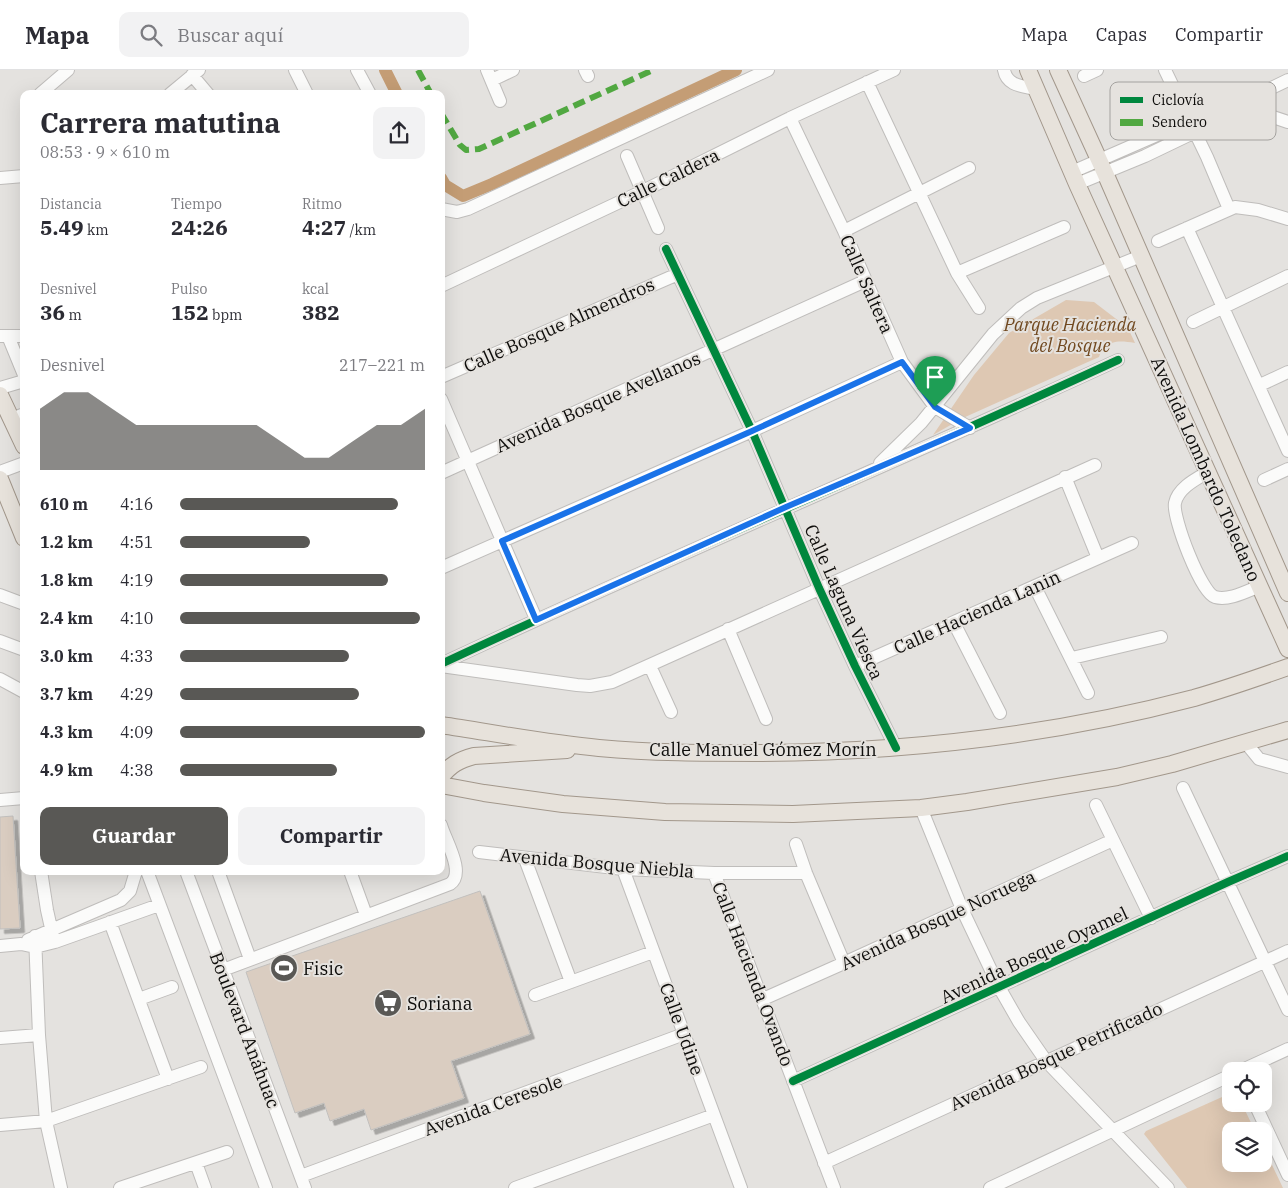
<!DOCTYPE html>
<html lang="es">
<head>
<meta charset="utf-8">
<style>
  :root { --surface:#fff; --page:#f2f2f3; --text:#2b2b33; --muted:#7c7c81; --line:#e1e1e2; --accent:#595855 }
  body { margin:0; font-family:"IBM Plex Serif",serif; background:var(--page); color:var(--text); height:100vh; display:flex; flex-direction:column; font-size:19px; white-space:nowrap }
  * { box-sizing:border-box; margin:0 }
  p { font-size:16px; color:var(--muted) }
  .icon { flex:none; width:28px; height:28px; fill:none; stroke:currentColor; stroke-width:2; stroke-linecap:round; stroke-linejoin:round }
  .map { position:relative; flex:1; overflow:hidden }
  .sheet { position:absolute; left:20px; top:20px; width:425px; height:785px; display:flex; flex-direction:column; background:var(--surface); border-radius:10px; box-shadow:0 5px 20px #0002 }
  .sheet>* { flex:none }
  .buttons { position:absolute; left:1222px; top:992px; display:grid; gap:10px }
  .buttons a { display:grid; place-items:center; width:50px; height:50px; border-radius:10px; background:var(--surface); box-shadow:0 5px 20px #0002; font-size:25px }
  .pin { position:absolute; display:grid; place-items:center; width:42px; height:42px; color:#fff; margin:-51px -21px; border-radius:50% 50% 50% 0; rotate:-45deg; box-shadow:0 0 5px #0007 }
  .pin .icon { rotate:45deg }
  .round { display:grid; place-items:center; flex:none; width:52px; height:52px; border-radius:10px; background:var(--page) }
  .head { display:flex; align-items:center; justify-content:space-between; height:85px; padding:0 20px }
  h1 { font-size:28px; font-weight:700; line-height:38px }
  .stats { display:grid; grid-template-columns:repeat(3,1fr); gap:8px; height:85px; padding:5px 20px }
  .stats div { display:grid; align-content:center }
  .stats b { font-size:21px; font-weight:700 }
  .stats small { font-size:14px; font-weight:400 }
  .stats p { font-size:14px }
  .chart { height:140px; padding:10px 20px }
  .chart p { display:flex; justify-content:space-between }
  .chart svg { width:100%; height:90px; margin-top:5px; fill:var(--accent); opacity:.7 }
  .primary-button { display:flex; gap:10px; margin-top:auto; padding:10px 20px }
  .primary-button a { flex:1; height:58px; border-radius:10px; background:var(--accent); color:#fff; font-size:20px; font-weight:700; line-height:58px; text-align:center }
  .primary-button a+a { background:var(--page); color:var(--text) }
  ul { padding:0 20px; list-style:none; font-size:16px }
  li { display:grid; grid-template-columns:80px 60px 1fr; align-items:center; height:38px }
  li i { height:12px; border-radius:6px; background:var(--accent) }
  header { display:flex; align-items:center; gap:30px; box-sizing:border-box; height:70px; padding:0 25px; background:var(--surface); border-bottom:1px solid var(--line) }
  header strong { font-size:24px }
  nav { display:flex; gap:28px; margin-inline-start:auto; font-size:18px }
  .search { width:350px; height:45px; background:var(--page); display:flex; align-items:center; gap:12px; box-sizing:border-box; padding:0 18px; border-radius:10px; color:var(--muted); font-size:19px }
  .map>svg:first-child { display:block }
</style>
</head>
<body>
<header>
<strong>Mapa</strong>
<div class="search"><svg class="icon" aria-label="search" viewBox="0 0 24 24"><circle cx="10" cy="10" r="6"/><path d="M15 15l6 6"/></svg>Buscar aquí</div>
<nav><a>Mapa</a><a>Capas</a><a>Compartir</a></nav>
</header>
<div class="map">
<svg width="1288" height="1118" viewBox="0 0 1288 1118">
  <defs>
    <filter id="shadow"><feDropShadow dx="4.5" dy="4.5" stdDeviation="0" flood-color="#0004"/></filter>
  </defs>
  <rect width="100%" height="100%" fill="#e4e2df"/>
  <!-- green -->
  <path fill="#dec8b3" d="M1066 230 1094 232 1128 258 1135 273C1121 271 1114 270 1102 278L1099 287 963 348 933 365 974 305 1009 263Z
    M1231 1023V1034H1242L1255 1061H1231V1094H1264V1078L1283 1118H1187L1144 1064 1146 1061Z"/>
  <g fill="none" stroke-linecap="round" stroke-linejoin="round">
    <!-- canal -->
    <path stroke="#c49d75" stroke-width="12" d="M385 0 397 24
      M441 108 445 115 463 126 492 114 736 0"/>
  </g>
  <!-- building -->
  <path fill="#dacdc1" stroke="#c2c0be" filter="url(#shadow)" d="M13 746 20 858 0 859V747Z
    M480 821 530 964 451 991 464 1028 371 1060 364 1039 330 1051 324 1033 295 1043 246 902Z"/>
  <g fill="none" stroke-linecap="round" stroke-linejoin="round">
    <!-- minor casing -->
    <g stroke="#bfbdbb" stroke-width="14">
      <path id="minor" d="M295 0 307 24
        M357 0 370 24
        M487 0 500 31
        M585 0 588 6
        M1004 0C1007 16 1022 16 1036 19
        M1165 0 1207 87 1229 139
        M192 5 208 24
        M1084 6 1097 0
        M492 10 513 0
        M867 12 957 203 979 238
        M40 24 68 0
        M170 24 199 0
        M1237 35 1288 52
        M790 48 844 161 902 292 935 337 970 358
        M627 86 658 158
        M1072 102 1189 51 1201 52 1288 10
        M0 108 24 106
        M1077 114 1145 86 1195 62 1198 56
        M441 139 457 142 468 139 768 0
        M1187 158 1288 381
        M844 161 969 98
        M1158 171 1235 137 1258 140 1288 149
        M666 179 752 361 819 518 855 596 896 678
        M957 203 1064 157
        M441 216 643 121 790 48 894 0
        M1193 252 1288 206
        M0 266H24
        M8 266 24 305
        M441 307 678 204
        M1260 315 1288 302
        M0 318 24 311
        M441 329 536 549
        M11 349 24 344
        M880 393 921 353 993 264 1021 238 1037 228 1141 186
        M0 402 24 393
        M1208 402C1196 409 1178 418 1175 433 1172 447 1201 523 1215 527 1229 531 1247 521 1260 516
        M441 403 865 211
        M1065 407 1098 488
        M1264 410 1288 399
        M441 498 752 361 902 292
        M1035 517 1088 623
        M0 525 24 534
        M954 553 1000 643
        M728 559 766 649
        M0 571 24 580
        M1072 588 1161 567
        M441 594C665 489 893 394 1118 290
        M441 596 577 615 590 616 612 612 1095 395
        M650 596 671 642
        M855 596 1132 473
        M0 609 24 622
        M1246 673 1259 689 1288 697
        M1183 718 1288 940
        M0 730 24 728
        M1096 735 1151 848
        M921 738 962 839 999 917 1019 952 1046 991 1168 1118
        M796 774 806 803 844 893
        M479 782 623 799 714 803H806
        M525 789 571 912
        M623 799 741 1118
        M41 801 47 840 53 867
        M147 801 266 1118
        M186 801 305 1118
        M218 801 250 889
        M350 801 366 845
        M714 803 834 1118
        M110 852 168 1009
        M35 866 39 965 46 1051 61 1118
        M28 870 121 830 130 821 136 801
        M0 876 21 874 35 877 55 872 159 835
        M223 900 450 814C466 803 445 770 441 755
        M535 925 653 882
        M139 929 172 917
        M763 929 844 893 1113 770
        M0 968 39 965
        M1240 1001 1288 979
        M793 1011 1228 812 1288 786
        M1255 1034 1288 1105
        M0 1055 46 1051 201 997
        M196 1093 205 1118
        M824 1093 1288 881
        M301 1106 684 964
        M120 1118 227 1082
        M515 1118 714 1045
        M990 1118 1231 1005"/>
    </g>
    <!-- major casing -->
    <g stroke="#a2978b" stroke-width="18">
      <path id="major" d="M1028 0 1077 114 1288 579
        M1058 0 1105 103 1288 523
        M0 325 24 376
        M0 409 24 468
        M441 655C494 663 546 673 599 678 652 683 705 683 758 683 903 682 1054 665 1194 628 1225 619 1257 608 1288 597
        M441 707C450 695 459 690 474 686L567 680
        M441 715 484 723 563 734 665 742 793 744 921 738 967 732 1117 707 1172 694 1288 660"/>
    </g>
    <!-- minor -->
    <use href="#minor" stroke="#fbfbfa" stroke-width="12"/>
    <!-- major -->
    <use href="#major" stroke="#e7e2db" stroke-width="16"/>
    <!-- quiet -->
    <path stroke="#51a841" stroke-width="6" stroke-dasharray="12 6" stroke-linecap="butt" d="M418 0 431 24
      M441 43 460 75 466 80 479 79 653 0"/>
    <!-- cycleway casing -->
    <g stroke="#e5e2de" stroke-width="11">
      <path id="cycleway" d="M666 179 752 361 819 518 855 596 896 678
        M441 594C665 489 893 394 1118 290
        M793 1011 1228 812 1288 786"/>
    </g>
    <!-- cycleway -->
    <use href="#cycleway" stroke="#00873e" stroke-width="8"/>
  </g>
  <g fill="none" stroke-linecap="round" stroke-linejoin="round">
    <!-- route casing -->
    <g stroke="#fff" stroke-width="10">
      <path id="route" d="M902 292 935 337 970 358 786 437 536 550 502 471 752 361Z"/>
    </g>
    <!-- route -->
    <use href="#route" stroke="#1a73e8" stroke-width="6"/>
  </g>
  <!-- icons -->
  <defs>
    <g id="stadium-disc" transform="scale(1.4375)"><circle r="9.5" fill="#595855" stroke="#e5e2de"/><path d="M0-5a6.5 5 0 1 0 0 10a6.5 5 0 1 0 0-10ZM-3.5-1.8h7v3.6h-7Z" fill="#fff"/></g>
    <g id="supermarket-disc" transform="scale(1.4375)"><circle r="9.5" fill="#595855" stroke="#e5e2de"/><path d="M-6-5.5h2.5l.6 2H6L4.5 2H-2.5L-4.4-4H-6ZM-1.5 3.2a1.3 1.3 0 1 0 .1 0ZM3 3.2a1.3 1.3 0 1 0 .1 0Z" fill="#fff"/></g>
  </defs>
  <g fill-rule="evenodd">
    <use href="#stadium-disc" x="284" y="898"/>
    <use href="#supermarket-disc" x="388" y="933"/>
  </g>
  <g text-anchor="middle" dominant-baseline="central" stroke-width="4" stroke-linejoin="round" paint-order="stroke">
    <!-- street labels -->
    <g font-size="18" fill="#0e0d0b" stroke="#e5e2de">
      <text transform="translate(668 108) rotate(-26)">Calle Caldera</text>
      <text transform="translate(867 214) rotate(66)">Calle Saltera</text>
      <text transform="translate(559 255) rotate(-24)">Calle Bosque Almendros</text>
      <text transform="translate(598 332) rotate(-24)">Avenida Bosque Avellanos</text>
      <text transform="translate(1206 399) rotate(66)">Avenida Lombardo Toledano</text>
      <text transform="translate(844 532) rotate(66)">Calle Laguna Viesca</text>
      <text transform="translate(977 542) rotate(-24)">Calle Hacienda Lanin</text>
      <text x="763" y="679">Calle Manuel Gómez Morín</text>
      <text transform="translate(597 793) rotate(5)">Avenida Bosque Niebla</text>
      <text transform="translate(938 850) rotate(-25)">Avenida Bosque Noruega</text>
      <text transform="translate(1034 885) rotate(-25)">Avenida Bosque Oyamel</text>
      <text transform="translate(753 904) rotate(69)">Calle Hacienda Ovando</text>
      <text transform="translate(682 959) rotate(70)">Calle Udine</text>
      <text transform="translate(245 960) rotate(69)">Boulevard Anáhuac</text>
      <text transform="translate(1056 986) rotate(-25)">Avenida Bosque Petrificado</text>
      <text transform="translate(493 1035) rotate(-20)">Avenida Ceresole</text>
    </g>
    <!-- park labels -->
    <g font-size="18" font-style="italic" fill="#714920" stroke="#e5e2de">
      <text x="1070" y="254">Parque Hacienda<tspan x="1070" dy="21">del Bosque</tspan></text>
    </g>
    <!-- poi labels -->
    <g font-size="18" fill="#0e0d0b" stroke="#e5e2de" text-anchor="start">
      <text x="303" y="898">Fisic</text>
      <text x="407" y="933">Soriana</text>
    </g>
  </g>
  <!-- legend -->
  <rect x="1110" y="12" width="166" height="58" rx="8" fill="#e5e2de" stroke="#a4a29f" stroke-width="1"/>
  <rect x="1120" y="27" width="23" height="6" fill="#00873e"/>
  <rect x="1120" y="49" width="23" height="7" fill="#51a841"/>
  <g font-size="14" fill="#0e0d0b">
    <text x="1152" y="35">Ciclovía</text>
    <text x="1152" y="57">Sendero</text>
  </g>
</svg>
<div class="buttons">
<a><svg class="icon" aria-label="locate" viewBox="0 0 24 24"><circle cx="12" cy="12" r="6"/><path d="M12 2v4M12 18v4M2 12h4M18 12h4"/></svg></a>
<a><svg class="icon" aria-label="layers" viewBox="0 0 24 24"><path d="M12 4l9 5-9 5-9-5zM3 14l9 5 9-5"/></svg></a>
</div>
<div class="pin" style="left:935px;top:337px;background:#1e9e55"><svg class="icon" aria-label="arrive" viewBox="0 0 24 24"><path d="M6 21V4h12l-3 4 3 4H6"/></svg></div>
<section class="sheet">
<div class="head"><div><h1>Carrera matutina</h1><p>08:53 · 9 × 610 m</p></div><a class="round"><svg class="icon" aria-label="share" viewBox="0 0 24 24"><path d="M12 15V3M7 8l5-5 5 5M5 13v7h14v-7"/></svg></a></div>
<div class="stats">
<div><p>Distancia</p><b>5.49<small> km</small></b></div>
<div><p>Tiempo</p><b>24:26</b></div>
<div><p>Ritmo</p><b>4:27<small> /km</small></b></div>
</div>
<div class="stats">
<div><p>Desnivel</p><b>36<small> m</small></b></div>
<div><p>Pulso</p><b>152<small> bpm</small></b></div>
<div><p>kcal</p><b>382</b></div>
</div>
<div class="chart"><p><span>Desnivel</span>217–221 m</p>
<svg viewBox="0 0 160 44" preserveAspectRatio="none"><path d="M0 44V14L10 6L20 6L30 14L40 22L50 22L60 22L70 22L80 22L90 22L100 30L110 38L120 38L130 30L140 22L150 22L160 14V44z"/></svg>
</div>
<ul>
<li><b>610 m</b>4:16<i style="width:89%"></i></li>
<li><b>1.2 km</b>4:51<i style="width:53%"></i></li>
<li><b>1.8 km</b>4:19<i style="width:85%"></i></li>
<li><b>2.4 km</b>4:10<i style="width:98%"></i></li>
<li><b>3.0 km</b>4:33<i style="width:69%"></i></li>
<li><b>3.7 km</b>4:29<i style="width:73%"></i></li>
<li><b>4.3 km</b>4:09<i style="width:100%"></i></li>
<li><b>4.9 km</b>4:38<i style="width:64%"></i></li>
</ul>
<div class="primary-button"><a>Guardar</a><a>Compartir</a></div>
</section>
</div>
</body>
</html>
